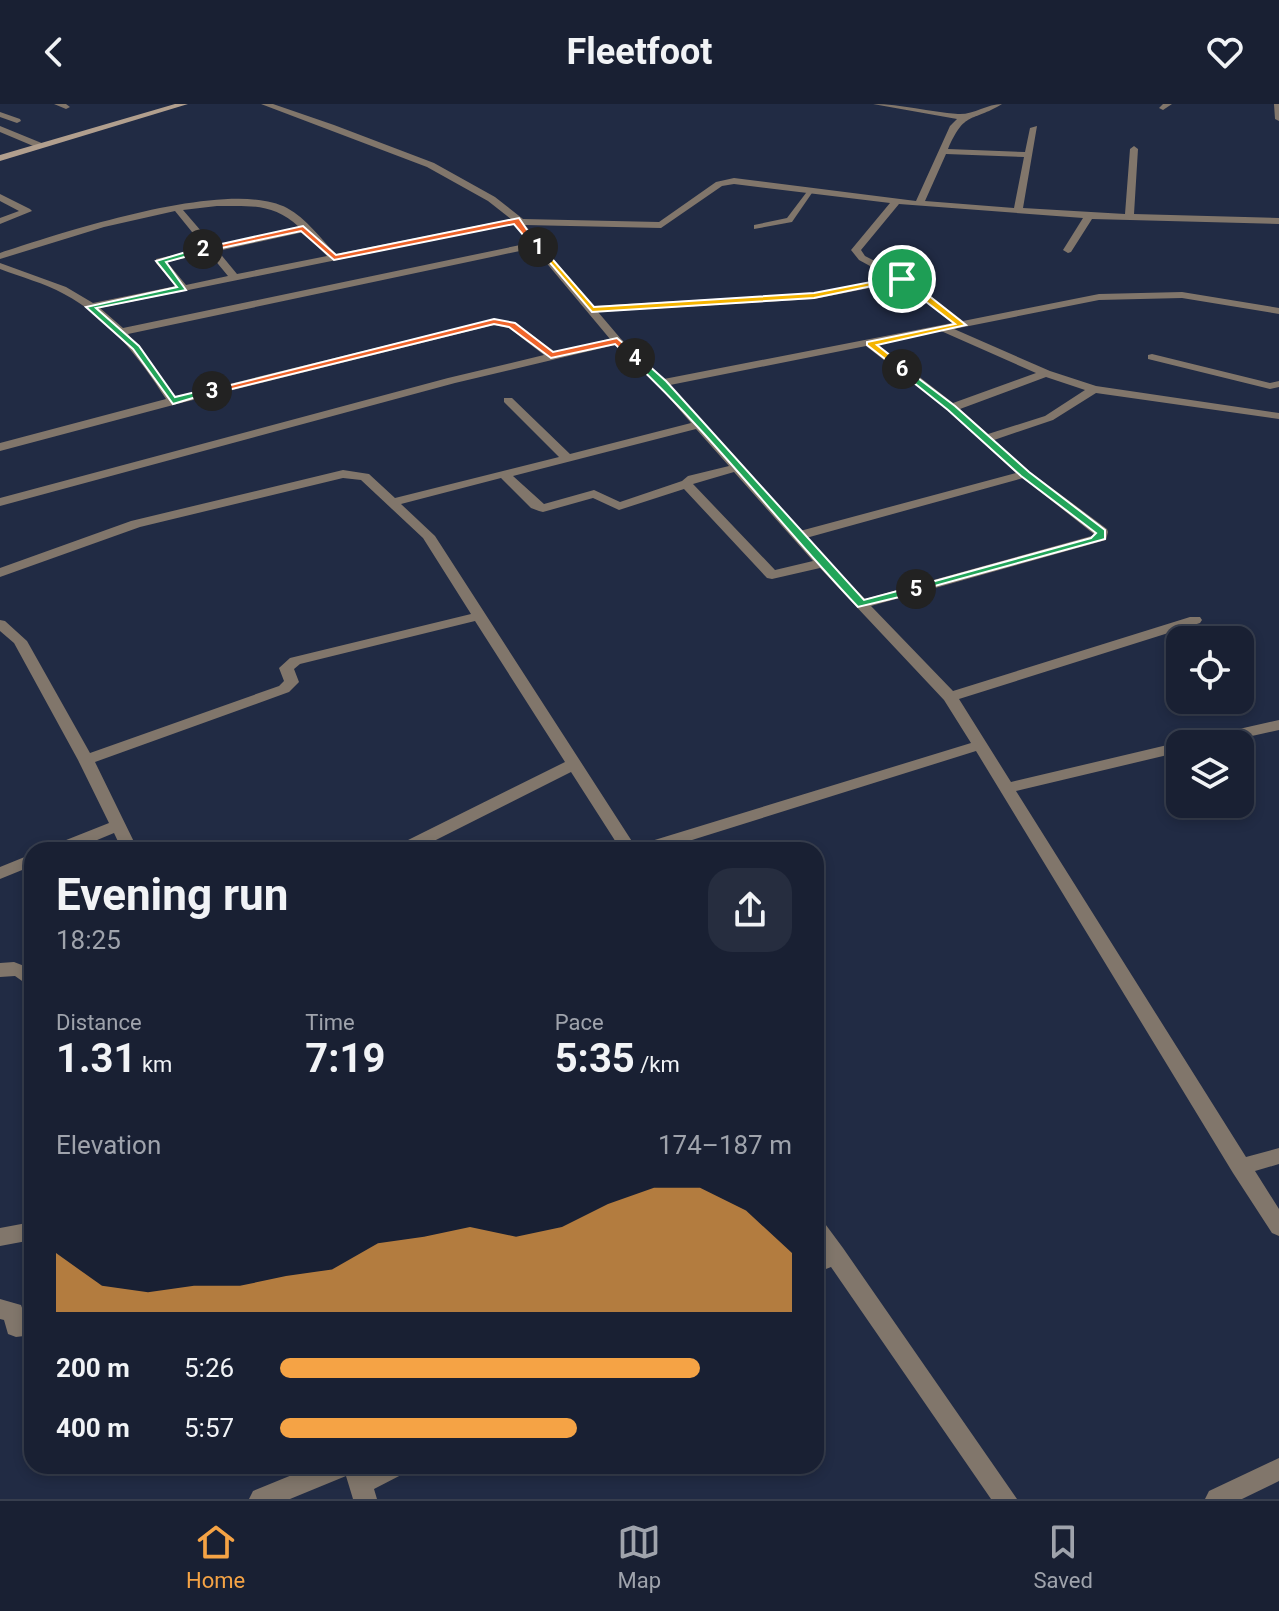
<!DOCTYPE html>
<html lang="en">
<head>
<meta charset="utf-8">
<style>
  :root { --surface:#192033; --page:#262d3f; --text:#f1f3f6; --muted:#9fa3ac; --line:#373e4e; --accent:#f5a345 }
  body { margin:0; font-family:Roboto,sans-serif; background:var(--page); color:var(--text); height:100vh; display:flex; flex-direction:column; font-size:30px; white-space:nowrap }
  * { box-sizing:border-box; margin:0 }
  p { font-size:26px; color:var(--muted) }
  .icon { flex:none; width:44px; height:44px; fill:none; stroke:currentColor; stroke-width:2; stroke-linecap:round; stroke-linejoin:round }
  .map { position:relative; flex:1; overflow:hidden }
  .drawer { position:absolute; left:24px; top:738px; width:800px; height:632px; display:flex; flex-direction:column; background:var(--surface); border-radius:24px; box-shadow:0 4px 12px #0003,0 0 0 2px var(--line) }
  .drawer>* { flex:none }
  .tools { position:absolute; left:1166px; top:522px; display:grid; gap:16px }
  .tools a { display:grid; place-items:center; width:88px; height:88px; border-radius:16px; background:var(--surface); box-shadow:0 4px 12px #0003,0 0 0 2px var(--line); font-size:40px }
  .pin { position:absolute; display:grid; place-items:center; width:68px; height:68px; color:#fff; margin:-34px; border:4px solid #fff; border-radius:50%; box-shadow:0 2px 8px #0007 }
  .km { position:absolute; width:40px; height:40px; margin:-20px; border-radius:50%; background:#222; color:#fff; font-size:22px; line-height:40px; text-align:center }
  .round { display:grid; place-items:center; flex:none; width:84px; height:84px; border-radius:24px; background:var(--page) }
  .summary { display:flex; align-items:center; justify-content:space-between; height:136px; padding:0 32px }
  h1 { font-size:44px; font-weight:700; line-height:60px }
  .stats { display:grid; grid-template-columns:repeat(3,1fr); gap:12px; height:136px; padding:8px 32px }
  .stats div { display:grid; align-content:center }
  .stats b { font-size:40px; font-weight:700 }
  .stats small { font-size:22px; font-weight:400 }
  .stats p { font-size:22px }
  .chart { height:224px; padding:16px 32px }
  .chart p { display:flex; justify-content:space-between }
  .chart svg { width:100%; height:144px; margin-top:8px; fill:var(--accent); opacity:.7 }
  ul { padding:0 32px; list-style:none; font-size:26px }
  li { display:grid; grid-template-columns:128px 96px 1fr; align-items:center; height:60px }
  li i { height:20px; border-radius:10px; background:var(--accent) }
  header { display:flex; justify-content:space-between; align-items:center; height:104px; padding:0 32px; background:var(--surface); font-size:36px; font-weight:700 }
  .dock { display:flex; justify-content:space-around; align-items:center; height:112px; border-top:2px solid var(--line); background:var(--surface); font-size:22px; color:var(--muted) }
  .dock a { display:grid; justify-items:center; gap:4px }
  .dock .active { color:var(--accent) }
  .map>svg:first-child { display:block }
</style>
</head>
<body>
<header><svg class="icon" aria-label="back" viewBox="0 0 24 24"><path d="M15 5l-7 7 7 7"/></svg>Fleetfoot<svg class="icon" aria-label="heart" viewBox="0 0 24 24"><path d="M12 20l-8-8c-3-5 5-10 8-4 3-6 11-1 8 4z"/></svg></header>
<div class="map">
<svg width="1279" height="1395" viewBox="0 0 1279 1395">
  <rect width="100%" height="100%" fill="#212b44"/>
  <g fill="none" stroke-linecap="round" stroke-linejoin="round">
    <!-- lane -->
    <path fill="#81766b" fill-rule="evenodd" d="M809 85 814 86 792 118 754 125V121L787 114Z"/>
    <!-- street -->
    <path fill="#81766b" fill-rule="evenodd" d="M54 0H66L70 3 66 5Z
      M261 0H273L334 21 434 59 495 93 523 115 659 118 716 78 734 74 916 97 950 22 957 15 873 0C902 0 929 8 958 10 973 11 987 0 1002 0 971 19 965 6 948 45L1025 48 1030 24 1037 22 1023 104 1125 110 1130 45 1134 42 1138 45 1134 110 1279 114V120L1092 115 1071 148 1068 149 1063 146 1083 114 899 100 861 146 865 152 906 173 963 217 1099 190 1182 188 1279 204V210L1182 194 1099 196 954 225 1050 267 1096 282 1279 309V315L1096 289 1053 316 994 336 1029 367 1107 425 1108 428 1106 436 871 502 953 587 1190 513H1200L1202 516 1200 519 959 595 1011 678 1180 638 1186 640H1180V648L1016 687 1246 1053 1279 1044V1060L1255 1067 1279 1105V1132L1272 1129 1233 1069 976 647 660 746H621L571 668 416 746H394L396 742 565 658 475 517 300 560 294 565 299 578 289 588 95 658 138 746H122L114 729 73 746H49L51 742 109 719 78 656 14 539 0 527V516L5 517 27 537 90 649 279 582 284 577 279 564 290 554 471 510 423 434 361 376 343 374 140 423 0 473V464L131 417 343 366 369 370 395 394 559 353 504 298V294H512L570 350 691 319 658 281 615 241 455 279 0 402V394L448 274 544 251 509 224 494 221 177 300 0 347V339L166 295C139 253 108 213 64 190 44 179 21 173 0 165V159L66 183 93 199 176 182 156 159V155L205 144 175 107 104 123 0 155V149C61 129 230 73 287 104 306 114 321 135 336 150L511 115 488 97 427 63ZM946 50 1024 53 1014 104 925 97ZM734 80 890 99 851 146 859 156 892 174 814 189 593 202 525 121 661 124 722 82ZM217 102C250 102 273 99 299 123L214 142 183 106ZM514 120 530 139 123 224 100 204ZM304 128 327 152 237 170 218 147ZM534 144 610 235 555 248 516 219 494 215 176 293 128 230ZM209 149 228 172 186 181 167 158ZM900 178 952 219 664 275 621 235 598 208 814 195ZM941 227 1036 269 953 299 877 240ZM866 242 948 306 1016 369 800 427 670 281ZM1046 273 1085 286 1045 312 988 330 960 305ZM696 325 729 362 688 372 682 377 620 398 594 386 544 400 513 372ZM734 368 813 457 775 466 693 380ZM501 374 531 404 539 407 543 408 593 394 619 406 684 385 767 474 772 475 820 464 944 596 971 639 635 742 435 432 401 400ZM1023 374 1095 431 865 495 806 434Z
      M1163 0H1172L1163 6 1159 4Z
      M1274 0H1279V17L1275 15Z
      M0 8 20 15 21 17 17 19 0 13Z
      M0 22 44 40 45 42 38 44 0 28Z
      M0 90 30 105 32 107 0 120V114L19 107 0 97Z
      M1152 250 1270 279 1279 277V283L1270 285 1148 255V251Z
      M1279 616V626L1216 640H1187L1195 635Z
      M32 750V762L0 775V763Z
      M14 858 32 865V884L15 872 0 873V859Z
      M816 1114 823 1117 843 1144 1017 1395H991L831 1163 816 1169V1150L821 1147 816 1140Z
      M32 1118V1136L0 1142V1124Z
      M0 1195 21 1201 25 1212 32 1211V1231L16 1233 8 1230 4 1216 0 1215Z
      M1279 1354V1377L1242 1395H1205L1209 1387Z
      M314 1362H407L403 1370 374 1385 377 1395H353L346 1372 290 1395H249L253 1387Z"/>
    <!-- secondary -->
    <path fill="#b19f8e" fill-rule="evenodd" d="M175 0H188L0 57V51Z"/>
  </g>
  <!-- split-1 -->
  <path fill="#f5b400" stroke="#fff" stroke-width="2" d="M535 141H540L594 203 814 189 902 172 906 175 814 194 592 208Z"/>
  <!-- split-2 -->
  <path fill="#f0652b" stroke="#fff" stroke-width="2" d="M519 114 540 145H535L514 120 334 156 301 127 203 148 199 145 303 122 336 151Z"/>
  <!-- split-3 -->
  <path fill="#22a559" stroke="#fff" stroke-width="2" d="M203 143 206 147 166 158 186 186 96 204 139 242 175 293 212 284 216 287 173 300 133 245 86 203 177 183 156 157Z"/>
  <!-- split-4 -->
  <path fill="#f0652b" stroke="#fff" stroke-width="2" d="M494 215 515 219 553 248 617 234 640 254 632 256 615 240 551 254 509 223 494 220 212 290 207 287Z"/>
  <!-- split-5 -->
  <path fill="#22a559" stroke="#fff" stroke-width="2" d="M632 252H638L666 277 864 496 916 482 920 483V488L858 503C781 422 713 332 632 256Z"/>
  <!-- split-6 -->
  <path fill="#22a559" stroke="#fff" stroke-width="2" d="M902 262 955 302 1029 368 1105 426V435L913 488V483L1091 434 1096 429 1021 372 948 306 899 267Z"/>
  <!-- split-7 -->
  <path fill="#f5b400" stroke="#fff" stroke-width="2" d="M899 173H905L966 221 877 241 905 263 902 268 867 241V238L955 220 899 177Z"/>
</svg>
<div class="tools">
<a><svg class="icon" aria-label="locate" viewBox="0 0 24 24"><circle cx="12" cy="12" r="6"/><path d="M12 2v4M12 18v4M2 12h4M18 12h4"/></svg></a>
<a><svg class="icon" aria-label="layers" viewBox="0 0 24 24"><path d="M12 4l9 5-9 5-9-5zM3 14l9 5 9-5"/></svg></a>
</div>
<div class="pin" style="left:902px;top:175px;background:#1e9e55"><svg class="icon" aria-label="arrive" viewBox="0 0 24 24"><path d="M6 21V4h12l-3 4 3 4H6"/></svg></div>
<b class="km" style="left:538px;top:143px">1</b>
<b class="km" style="left:203px;top:145px">2</b>
<b class="km" style="left:212px;top:287px">3</b>
<b class="km" style="left:635px;top:254px">4</b>
<b class="km" style="left:916px;top:485px">5</b>
<b class="km" style="left:902px;top:265px">6</b>
<section class="drawer">
<div class="summary"><div><h1>Evening run</h1><p>18:25</p></div><a class="round"><svg class="icon" aria-label="share" viewBox="0 0 24 24"><path d="M12 15V3M7 8l5-5 5 5M5 13v7h14v-7"/></svg></a></div>
<div class="stats">
<div><p>Distance</p><b>1.31<small> km</small></b></div>
<div><p>Time</p><b>7:19</b></div>
<div><p>Pace</p><b>5:35<small> /km</small></b></div>
</div>
<div class="chart"><p><span>Elevation</span>174–187 m</p>
<svg viewBox="0 0 160 44" preserveAspectRatio="none"><path d="M0 44V26L10 36L20 38L30 36L40 36L50 33L60 31L70 23L80 21L90 18L100 21L110 18L120 11L130 6L140 6L150 13L160 26V44z"/></svg>
</div>
<ul>
<li><b>200 m</b>5:26<i style="width:82%"></i></li>
<li><b>400 m</b>5:57<i style="width:58%"></i></li>
</ul>
</section>
</div>
<nav class="dock">
<a class="active"><svg class="icon" aria-label="home" viewBox="0 0 24 24"><path d="M3 11l9-7 9 7M6 9v11h12V9"/></svg>Home</a>
<a><svg class="icon" aria-label="map" viewBox="0 0 24 24"><path d="M3 6l6-2 6 2 6-2v14l-6 2-6-2-6 2zM9 4v14M15 6v14"/></svg>Map</a>
<a><svg class="icon" aria-label="saved" viewBox="0 0 24 24"><path d="M7 4h10v16l-5-4-5 4z"/></svg>Saved</a>
</nav>
</body>
</html>
